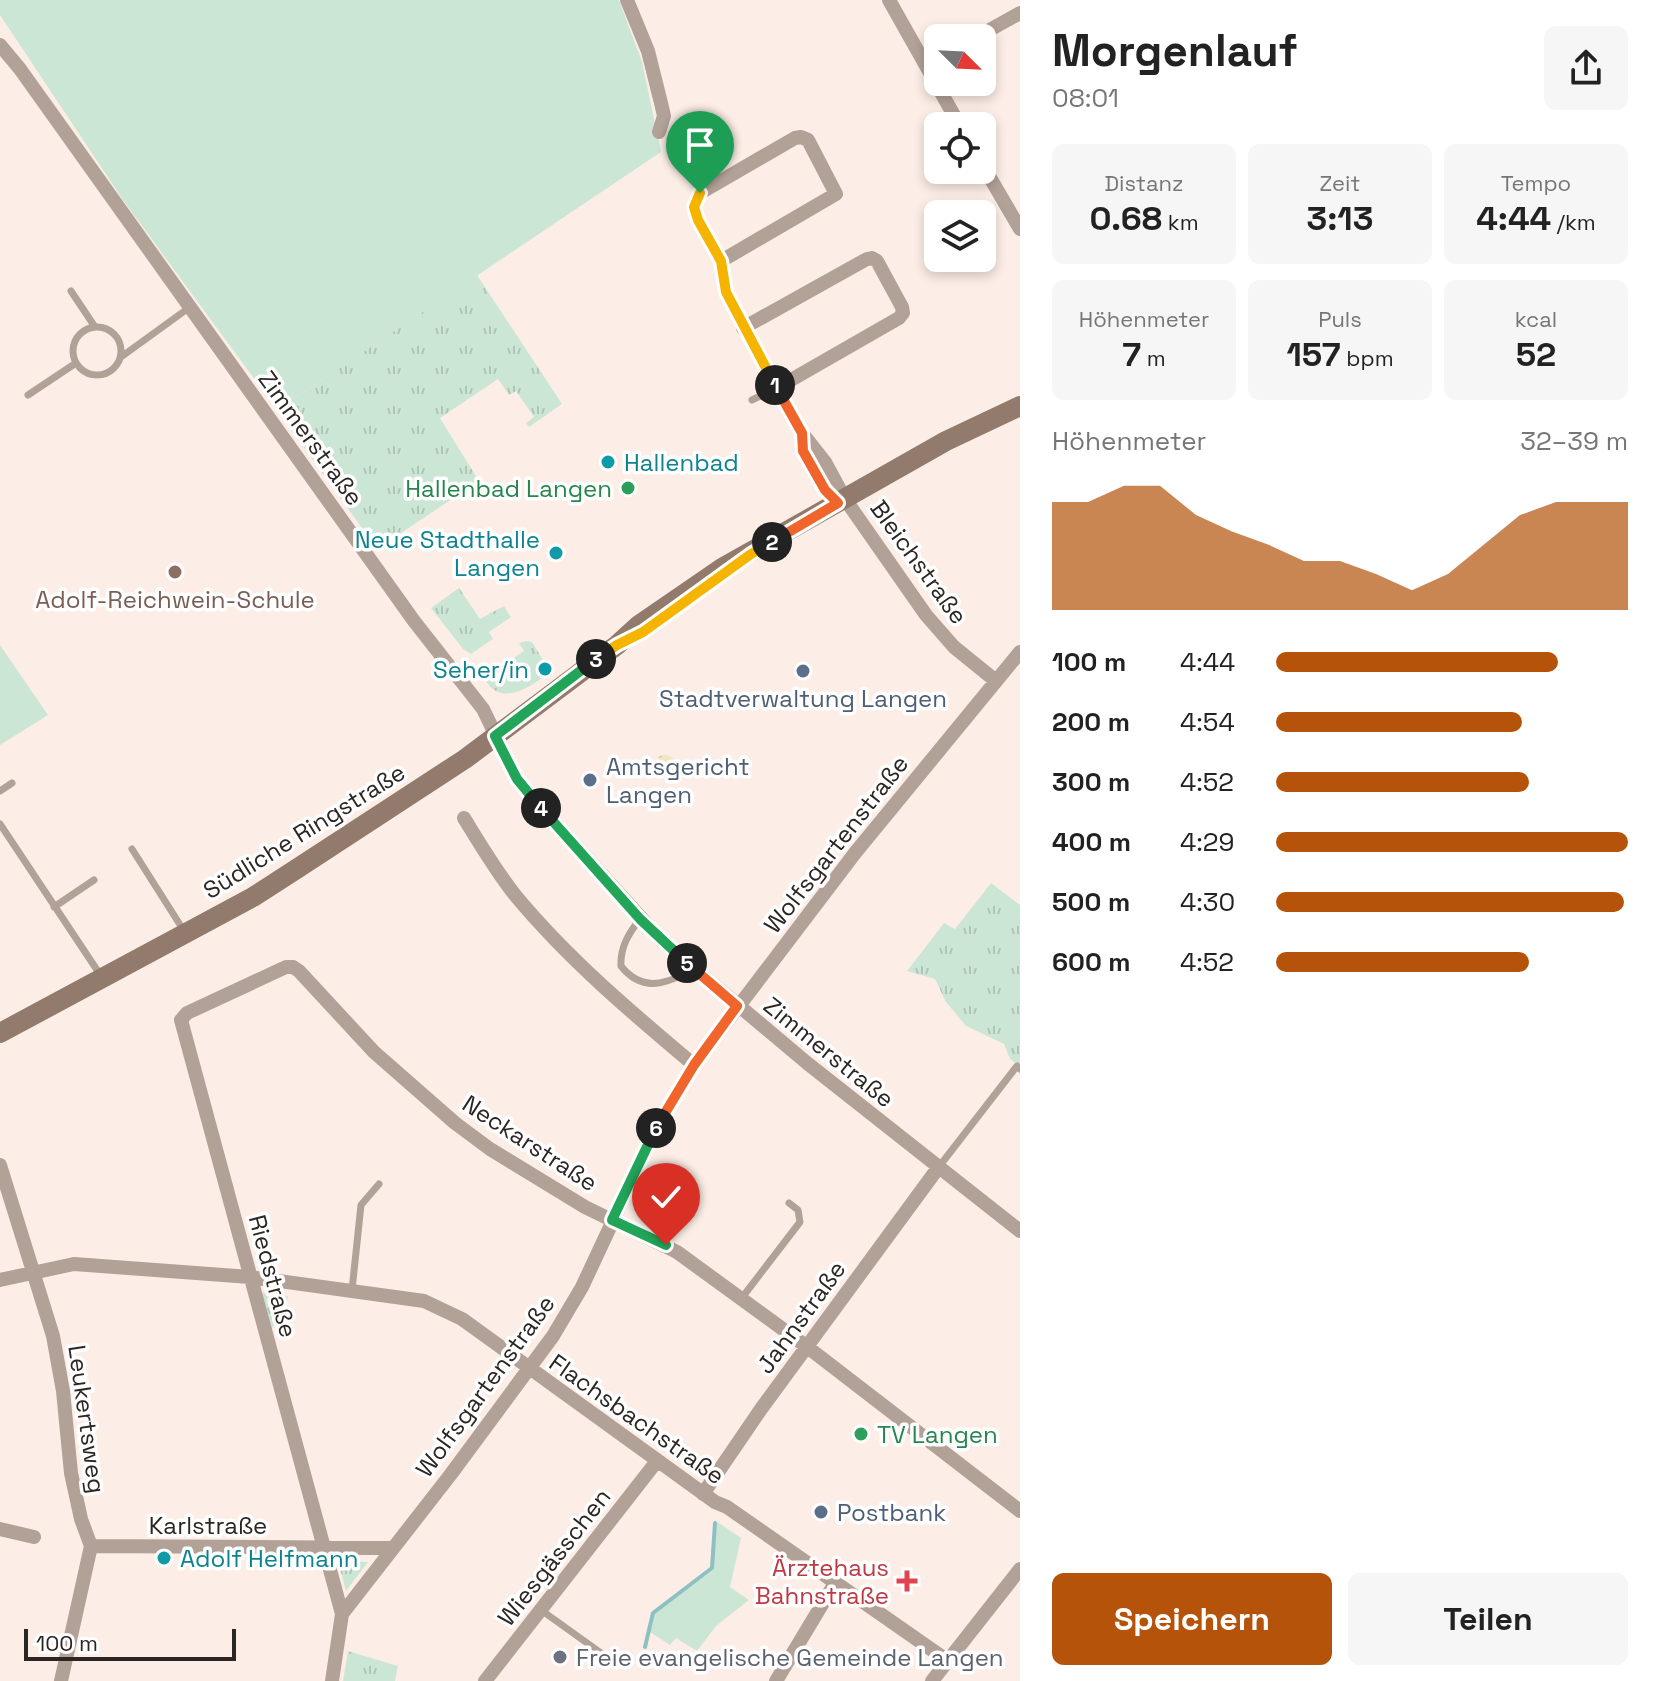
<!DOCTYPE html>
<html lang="de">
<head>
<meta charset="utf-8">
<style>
  :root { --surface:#fff; --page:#f6f6f6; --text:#222; --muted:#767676; --accent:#b45309 }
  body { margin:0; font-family:"Space Grotesk",sans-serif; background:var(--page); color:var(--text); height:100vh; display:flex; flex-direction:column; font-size:30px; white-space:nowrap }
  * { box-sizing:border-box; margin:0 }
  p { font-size:26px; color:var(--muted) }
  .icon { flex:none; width:44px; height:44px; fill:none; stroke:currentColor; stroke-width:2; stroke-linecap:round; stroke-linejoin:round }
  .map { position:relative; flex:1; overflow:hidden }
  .side { display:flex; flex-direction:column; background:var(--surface); width:640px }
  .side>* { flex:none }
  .needle { width:52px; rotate:114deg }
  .buttons { position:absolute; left:924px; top:24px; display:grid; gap:16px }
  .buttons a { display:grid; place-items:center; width:72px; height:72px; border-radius:12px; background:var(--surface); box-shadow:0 4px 12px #0003; font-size:40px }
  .scale { position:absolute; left:24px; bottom:20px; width:212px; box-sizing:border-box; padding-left:8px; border:4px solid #2b2623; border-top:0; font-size:22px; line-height:28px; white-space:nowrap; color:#2b2623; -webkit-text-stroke:6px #fefefe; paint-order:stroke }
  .pin { position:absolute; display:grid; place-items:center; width:68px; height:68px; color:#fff; margin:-82px -34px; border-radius:50% 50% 50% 0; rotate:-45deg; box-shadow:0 0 8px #0007 }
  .pin .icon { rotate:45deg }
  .km { position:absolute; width:40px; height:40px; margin:-20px; border-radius:50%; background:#222; color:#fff; font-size:22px; line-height:40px; text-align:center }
  .round { display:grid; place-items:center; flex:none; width:84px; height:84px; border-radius:12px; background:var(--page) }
  .overview { display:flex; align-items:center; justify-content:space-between; height:136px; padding:0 32px }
  h1 { font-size:44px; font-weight:700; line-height:60px }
  .metrics { display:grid; grid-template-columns:repeat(3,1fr); gap:12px; height:136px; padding:8px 32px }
  .metrics div { display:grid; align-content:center; border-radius:12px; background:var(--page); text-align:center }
  .metrics b { font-size:34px; font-weight:700 }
  .metrics small { font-size:22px; font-weight:400 }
  .metrics p { font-size:22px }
  .chart { height:224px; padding:16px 32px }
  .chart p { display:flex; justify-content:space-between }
  .chart svg { width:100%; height:144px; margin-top:8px; fill:var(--accent); opacity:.7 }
  .button { display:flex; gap:16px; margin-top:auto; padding:16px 32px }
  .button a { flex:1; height:92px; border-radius:12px; background:var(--accent); color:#fff; font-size:32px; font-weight:700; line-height:92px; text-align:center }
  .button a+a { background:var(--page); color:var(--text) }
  ul { padding:0 32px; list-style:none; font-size:26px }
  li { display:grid; grid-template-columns:128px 96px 1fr; align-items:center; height:60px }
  li i { height:20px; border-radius:10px; background:var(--accent) }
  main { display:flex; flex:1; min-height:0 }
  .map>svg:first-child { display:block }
</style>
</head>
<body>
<main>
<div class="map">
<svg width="1020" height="1681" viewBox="0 0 1020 1681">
  <defs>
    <pattern id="grass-tufts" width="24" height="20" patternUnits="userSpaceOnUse" patternTransform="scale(2)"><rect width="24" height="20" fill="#cce6d6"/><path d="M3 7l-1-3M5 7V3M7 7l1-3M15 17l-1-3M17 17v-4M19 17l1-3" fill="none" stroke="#afc5b7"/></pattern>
    <pattern id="sand-dots" width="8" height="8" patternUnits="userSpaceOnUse" patternTransform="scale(2)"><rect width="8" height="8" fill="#f1e8c2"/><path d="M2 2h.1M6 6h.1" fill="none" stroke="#cfc7a6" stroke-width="1.8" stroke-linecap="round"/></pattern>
  </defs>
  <rect width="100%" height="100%" fill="#fceee6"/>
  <!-- grass -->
  <path fill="url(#grass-tufts)" d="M477 275 562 404 529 427 526 423 534 417 516 391 509 395 498 379 440 418 479 481 377 549 277 410Z
    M459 588 480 619 504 606 511 617 489 632 493 639 471 654 463 649 431 608Z
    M527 641 532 642 550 672C527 690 494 711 481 669L492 662 497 669 524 651 519 643Z
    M991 883 1020 905V1066L1010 1059 1004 1044 966 1026 946 1002 935 979 907 971 944 923 955 929Z
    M259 1292 288 1296 286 1308 268 1334Z
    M338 1561 368 1562 346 1591Z
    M348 1651 398 1666 395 1681H343Z"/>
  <!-- sand -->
  <path fill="url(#sand-dots)" d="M654 766a11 11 0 1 1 22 0a11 11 0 1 1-22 0Z"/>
  <!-- garden -->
  <path fill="#cce6d6" d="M0 0H619L642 62 661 152 277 410 123 200 0 15Z
    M0 645 48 715 0 745Z
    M716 1521 741 1538 730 1587 749 1600 716 1626 697 1651 676 1638 670 1645 650 1632 654 1614 713 1570Z"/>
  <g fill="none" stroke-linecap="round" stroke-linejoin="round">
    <!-- stream -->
    <path stroke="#8dc0c2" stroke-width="4" d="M645 1647 653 1613 712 1568 715 1523"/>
    <!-- lane -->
    <path stroke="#b2a197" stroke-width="7" d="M71 291 95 327
      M73 351a24 24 0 1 1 48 0a24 24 0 1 1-48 0Z
      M121 357 190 307
      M28 395 76 363
      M752 400 777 388
      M0 791 12 783
      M0 824 101 976
      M132 849 184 931
      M54 907 94 880
      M640 919C629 933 620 947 621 966 643 994 668 983 695 969
      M938 1168 1017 1066 1020 1069
      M352 1290 361 1205 379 1184
      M741 1299 800 1222 798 1210 789 1203
      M541 1610 608 1658"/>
    <!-- street -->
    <path stroke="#b2a197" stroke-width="14" d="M627 0 648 51 662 107 664 116 659 132
      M889 0 960 126
      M975 38 1020 13
      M0 45 20 69 414 621 483 709 517 779 536 802 663 942 807 1063 1020 1231
      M982 164 1020 229
      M721 261 836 194 808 140 801 137 795 138 700 193 694 207 698 220 721 261 726 292 777 388
      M743 328 867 259 872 258 877 261 902 307 903 313 899 318 777 388 802 433 825 462 845 499 926 615 954 647 996 681
      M802 433C803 460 820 485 838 503
      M464 818C480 844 496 871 515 895 568 959 631 1012 694 1065
      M0 1165 53 1336 63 1391 71 1473 81 1519 91 1546 61 1681
      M0 1280 74 1264 250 1277 424 1301 462 1319 715 1502 727 1507 948 1661
      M703 1494 761 1409 938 1168
      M0 1529 34 1537
      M91 1546 392 1548
      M342 1614 181 1020 187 1013 286 967H293L299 971 374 1052 455 1123 490 1149 585 1207 677 1252 806 1346 1020 1511
      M332 1681 342 1614 451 1474 553 1336 582 1287 654 1133 694 1065 855 853 1020 652
      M485 1681 657 1461
      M776 1681 835 1583
      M932 1681 1020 1569"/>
    <!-- secondary -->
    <path stroke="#927b6c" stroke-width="20" d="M0 1033 253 897 298 868 465 759 617 645 639 625 722 568 946 441 1020 406"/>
  </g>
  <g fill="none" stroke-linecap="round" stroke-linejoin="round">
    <!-- split-1 casing -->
    <g stroke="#fff" stroke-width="16">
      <path id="split-1" d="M700 193 694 207 698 220 721 261 726 292 775 385"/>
    </g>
    <!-- split-2 casing -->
    <g stroke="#fff" stroke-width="16">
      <path id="split-2" d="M772 542 838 503 825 490 803 451 802 433 775 385"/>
    </g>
    <!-- split-3 casing -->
    <g stroke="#fff" stroke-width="16">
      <path id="split-3" d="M596 659 617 645 643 632 751 554 772 542"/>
    </g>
    <!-- split-4 casing -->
    <g stroke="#fff" stroke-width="16">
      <path id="split-4" d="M541 808 517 779 495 736 596 659"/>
    </g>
    <!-- split-5 casing -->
    <g stroke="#fff" stroke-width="16">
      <path id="split-5" d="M541 808 640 919 687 963"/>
    </g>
    <!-- split-6 casing -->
    <g stroke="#fff" stroke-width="16">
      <path id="split-6" d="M656 1128 694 1065 737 1006 687 963"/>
    </g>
    <!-- split-7 casing -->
    <g stroke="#fff" stroke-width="16">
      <path id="split-7" d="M656 1128 612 1220 666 1245"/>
    </g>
    <!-- split-1 -->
    <use href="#split-1" stroke="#f5b400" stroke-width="10"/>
    <!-- split-2 -->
    <use href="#split-2" stroke="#f0652b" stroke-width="10"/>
    <!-- split-3 -->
    <use href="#split-3" stroke="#f5b400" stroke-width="10"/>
    <!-- split-4 -->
    <use href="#split-4" stroke="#22a559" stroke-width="10"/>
    <!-- split-5 -->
    <use href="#split-5" stroke="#22a559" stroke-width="10"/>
    <!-- split-6 -->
    <use href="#split-6" stroke="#f0652b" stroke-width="10"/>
    <!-- split-7 -->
    <use href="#split-7" stroke="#22a559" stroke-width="10"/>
  </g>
  <!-- markers -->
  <g fill="#0f9aa8" stroke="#fefefe" stroke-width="3">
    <circle cx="608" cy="462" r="8"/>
    <circle cx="556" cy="553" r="8"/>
    <circle cx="545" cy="669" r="8"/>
    <circle cx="164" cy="1558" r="8"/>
  </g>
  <g fill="#2e9e5b" stroke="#fefefe" stroke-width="3">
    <circle cx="628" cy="488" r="8"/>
    <circle cx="861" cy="1434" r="8"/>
  </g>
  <circle fill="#8d6e63" stroke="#fefefe" stroke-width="3" cx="175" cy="572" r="8"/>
  <g fill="#5c6f8a" stroke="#fefefe" stroke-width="3">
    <circle cx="803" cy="671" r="8"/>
    <circle cx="590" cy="780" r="8"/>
    <circle cx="821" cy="1512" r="8"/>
  </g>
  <path fill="#e0444e" stroke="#fefefe" stroke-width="3" d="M903 1569h8v8h8v8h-8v8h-8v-8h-8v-8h8z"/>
  <circle fill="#6b7280" stroke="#fefefe" stroke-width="3" cx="560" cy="1657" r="8"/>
  <g text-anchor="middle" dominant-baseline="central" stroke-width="7" stroke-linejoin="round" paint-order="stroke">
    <!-- street labels -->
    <g font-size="24" fill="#2b2623" stroke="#fefefe">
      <text transform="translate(311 438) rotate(54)">Zimmerstraße</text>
      <text transform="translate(919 562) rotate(54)">Bleichstraße</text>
      <text transform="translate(304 831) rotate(-32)">Südliche Ringstraße</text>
      <text transform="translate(836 844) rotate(-52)">Wolfsgartenstraße</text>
      <text transform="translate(829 1052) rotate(39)">Zimmerstraße</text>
      <text transform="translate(530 1143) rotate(33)">Neckarstraße</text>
      <text transform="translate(273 1276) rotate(75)">Riedstraße</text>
      <text transform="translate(801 1317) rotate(-54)">Jahnstraße</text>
      <text transform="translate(485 1386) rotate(-54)">Wolfsgartenstraße</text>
      <text transform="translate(87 1419) rotate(82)">Leukertsweg</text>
      <text transform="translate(637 1419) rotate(35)">Flachsbachstraße</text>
      <text x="208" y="1525">Karlstraße</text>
      <text transform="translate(554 1557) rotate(-52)">Wiesgässchen</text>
    </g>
    <!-- culture labels -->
    <g font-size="24" fill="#0d838f" stroke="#fefefe" text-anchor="start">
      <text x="624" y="462">Hallenbad</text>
      <text x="540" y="539" text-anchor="end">Neue Stadthalle<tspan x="540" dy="28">Langen</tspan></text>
      <text x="529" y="669" text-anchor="end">Seher/in</text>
      <text x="180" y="1558">Adolf Helfmann</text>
    </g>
    <!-- leisure labels -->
    <g font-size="24" fill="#27864d" stroke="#fefefe" text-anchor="end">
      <text x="612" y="488">Hallenbad Langen</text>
      <text x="877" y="1434" text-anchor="start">TV Langen</text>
    </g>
    <!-- education labels -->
    <g font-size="24" fill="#785e54" stroke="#fefefe">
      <text x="175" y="599">Adolf-Reichwein-Schule</text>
    </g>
    <!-- service labels -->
    <g font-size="24" fill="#4e5e75" stroke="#fefefe" text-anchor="start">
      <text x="803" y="698" text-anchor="middle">Stadtverwaltung Langen</text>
      <text x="606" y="766">Amtsgericht<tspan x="606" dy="28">Langen</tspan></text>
      <text x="837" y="1512">Postbank</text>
    </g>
    <!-- health labels -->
    <g font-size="24" fill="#be3a42" stroke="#fefefe" text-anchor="end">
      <text x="889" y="1567">Ärztehaus<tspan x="889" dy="28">Bahnstraße</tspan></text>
    </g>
    <!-- worship labels -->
    <g font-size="24" fill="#5b616d" stroke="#fefefe" text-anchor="start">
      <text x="576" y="1657">Freie evangelische Gemeinde Langen</text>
    </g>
  </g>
</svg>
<div class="buttons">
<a><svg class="needle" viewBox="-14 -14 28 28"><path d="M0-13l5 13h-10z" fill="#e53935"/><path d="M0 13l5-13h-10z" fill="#767676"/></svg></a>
<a><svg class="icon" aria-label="locate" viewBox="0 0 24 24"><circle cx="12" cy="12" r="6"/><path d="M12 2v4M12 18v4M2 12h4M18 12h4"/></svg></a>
<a><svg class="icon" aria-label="layers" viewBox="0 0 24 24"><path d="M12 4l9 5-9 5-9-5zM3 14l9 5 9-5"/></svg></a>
</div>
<div class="scale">100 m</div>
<div class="pin" style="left:700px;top:193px;background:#1e9e55"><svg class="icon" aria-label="arrive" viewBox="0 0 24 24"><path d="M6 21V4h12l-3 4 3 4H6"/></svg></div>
<div class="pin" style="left:666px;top:1245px;background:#d93025"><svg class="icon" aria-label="check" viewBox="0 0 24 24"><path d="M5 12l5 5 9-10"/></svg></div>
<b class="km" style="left:775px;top:385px">1</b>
<b class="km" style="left:772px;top:542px">2</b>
<b class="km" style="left:596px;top:659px">3</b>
<b class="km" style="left:541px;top:808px">4</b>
<b class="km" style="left:687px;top:963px">5</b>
<b class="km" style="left:656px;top:1128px">6</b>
</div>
<section class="side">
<div class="overview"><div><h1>Morgenlauf</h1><p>08:01</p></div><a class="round"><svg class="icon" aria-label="share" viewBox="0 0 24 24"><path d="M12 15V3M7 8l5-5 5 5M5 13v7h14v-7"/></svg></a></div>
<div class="metrics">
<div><p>Distanz</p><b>0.68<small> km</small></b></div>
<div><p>Zeit</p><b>3:13</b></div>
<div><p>Tempo</p><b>4:44<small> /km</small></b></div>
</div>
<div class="metrics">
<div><p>Höhenmeter</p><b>7<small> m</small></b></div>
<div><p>Puls</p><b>157<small> bpm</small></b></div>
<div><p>kcal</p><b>52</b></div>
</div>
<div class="chart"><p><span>Höhenmeter</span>32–39 m</p>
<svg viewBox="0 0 160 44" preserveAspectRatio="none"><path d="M0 44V11L10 11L20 6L30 6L40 15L50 20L60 24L70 29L80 29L90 33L100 38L110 33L120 24L130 15L140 11L150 11L160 11V44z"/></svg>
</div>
<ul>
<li><b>100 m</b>4:44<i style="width:80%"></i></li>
<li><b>200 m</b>4:54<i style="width:70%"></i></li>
<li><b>300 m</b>4:52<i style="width:72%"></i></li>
<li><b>400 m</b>4:29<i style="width:100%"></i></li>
<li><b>500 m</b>4:30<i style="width:99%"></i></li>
<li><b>600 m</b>4:52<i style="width:72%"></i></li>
</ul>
<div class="button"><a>Speichern</a><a>Teilen</a></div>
</section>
</main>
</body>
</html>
